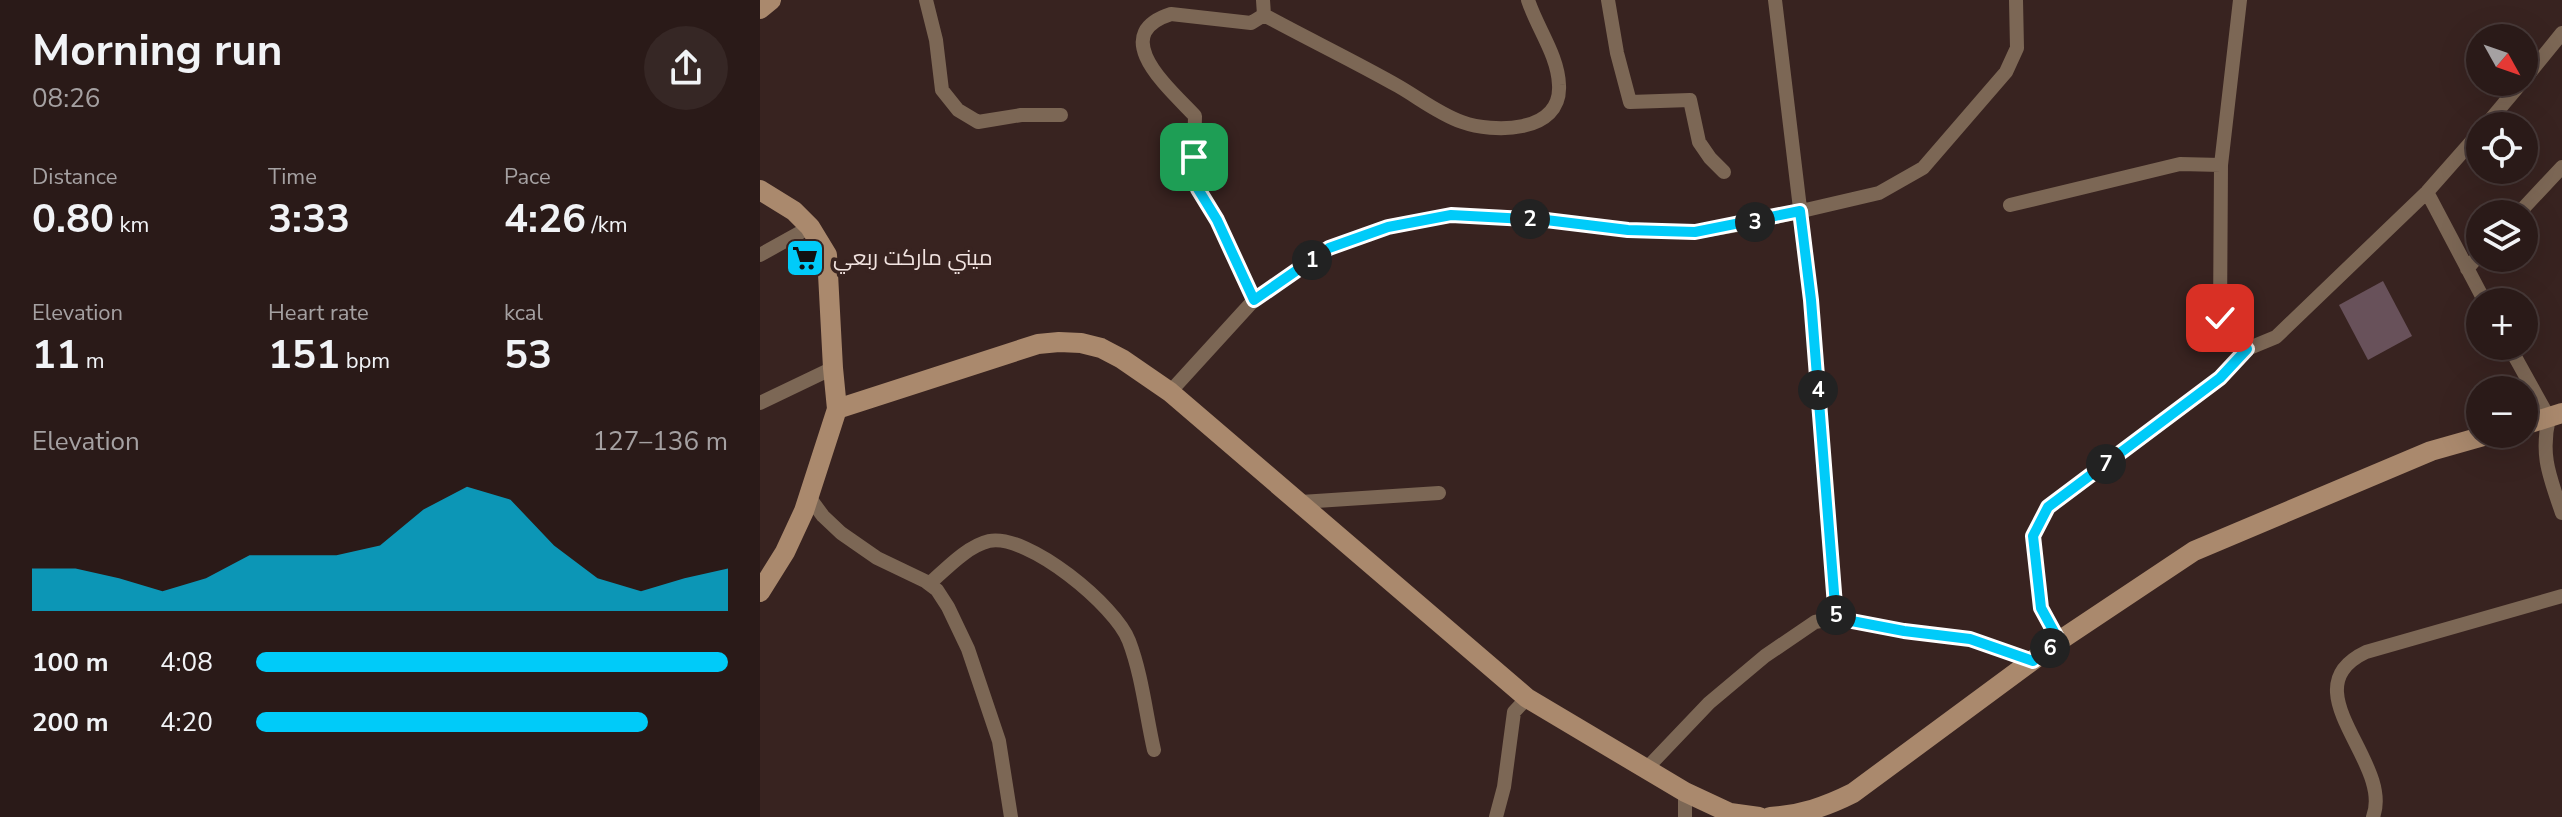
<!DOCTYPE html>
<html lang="en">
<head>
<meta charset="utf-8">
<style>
  :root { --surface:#2a1a18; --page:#362725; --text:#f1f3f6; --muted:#a5a1a2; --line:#463837; --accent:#00cbf9 }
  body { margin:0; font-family:"Nunito Sans",Cairo,sans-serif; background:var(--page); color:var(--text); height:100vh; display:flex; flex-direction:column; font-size:30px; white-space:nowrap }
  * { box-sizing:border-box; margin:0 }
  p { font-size:26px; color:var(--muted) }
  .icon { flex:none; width:44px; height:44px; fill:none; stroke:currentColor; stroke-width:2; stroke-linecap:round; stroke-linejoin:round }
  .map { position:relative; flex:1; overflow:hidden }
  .details { display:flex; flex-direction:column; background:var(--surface); width:760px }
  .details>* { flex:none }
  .needle { width:52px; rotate:130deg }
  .controls { position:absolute; left:1706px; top:24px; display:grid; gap:16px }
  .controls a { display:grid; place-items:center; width:72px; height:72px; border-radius:50%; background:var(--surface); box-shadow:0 8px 32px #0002,0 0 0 2px var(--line); font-size:40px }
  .pin { position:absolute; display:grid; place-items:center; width:68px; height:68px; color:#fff; margin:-34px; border-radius:16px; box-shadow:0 4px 12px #0006 }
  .km { position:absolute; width:40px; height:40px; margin:-20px; border-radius:50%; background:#222; color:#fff; font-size:22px; line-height:40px; text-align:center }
  .round { display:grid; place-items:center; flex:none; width:84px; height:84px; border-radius:42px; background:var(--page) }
  .summary { display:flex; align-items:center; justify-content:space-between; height:136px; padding:0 32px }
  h1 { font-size:44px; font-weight:700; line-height:60px }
  .metrics { display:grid; grid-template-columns:repeat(3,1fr); gap:12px; height:136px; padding:8px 32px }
  .metrics div { display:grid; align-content:center }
  .metrics b { font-size:40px; font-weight:700 }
  .metrics small { font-size:22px; font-weight:400 }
  .metrics p { font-size:22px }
  .chart { height:224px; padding:16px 32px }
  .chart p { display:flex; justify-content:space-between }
  .chart svg { width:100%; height:144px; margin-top:8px; fill:var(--accent); opacity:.7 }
  ul { padding:0 32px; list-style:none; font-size:26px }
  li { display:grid; grid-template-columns:128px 96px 1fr; align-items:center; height:60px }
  li i { height:20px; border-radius:10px; background:var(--accent) }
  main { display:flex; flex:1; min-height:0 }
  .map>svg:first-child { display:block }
</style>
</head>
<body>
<main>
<section class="details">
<div class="summary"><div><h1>Morning run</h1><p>08:26</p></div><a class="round"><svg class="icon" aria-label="share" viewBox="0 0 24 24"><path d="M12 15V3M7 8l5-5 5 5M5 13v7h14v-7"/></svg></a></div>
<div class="metrics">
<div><p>Distance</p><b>0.80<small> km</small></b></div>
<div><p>Time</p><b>3:33</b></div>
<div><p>Pace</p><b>4:26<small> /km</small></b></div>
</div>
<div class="metrics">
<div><p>Elevation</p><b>11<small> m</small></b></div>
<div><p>Heart rate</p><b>151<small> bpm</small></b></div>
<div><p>kcal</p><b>53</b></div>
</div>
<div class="chart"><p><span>Elevation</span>127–136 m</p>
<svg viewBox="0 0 160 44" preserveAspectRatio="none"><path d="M0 44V31L10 31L20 34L30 38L40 34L50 27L60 27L70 27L80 24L90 13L100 6L110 10L120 24L130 34L140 38L150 34L160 31V44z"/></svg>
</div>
<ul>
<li><b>100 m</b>4:08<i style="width:100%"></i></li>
<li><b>200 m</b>4:20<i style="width:83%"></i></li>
</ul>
</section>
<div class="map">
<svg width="1802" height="817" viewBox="0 0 1802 817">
  <rect width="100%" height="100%" fill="#382320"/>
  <!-- building -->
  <path fill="#68515a" d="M1623 281 1652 336 1608 360 1579 305Z"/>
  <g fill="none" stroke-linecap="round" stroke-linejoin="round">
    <!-- street -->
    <path stroke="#7c6755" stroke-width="14" d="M166 0 176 40 182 90 198 110 218 122 261 115H301
      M848 0 857 53 870 102 930 100 939 142 950 158 964 172
      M1015 0 1051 300 1076 618
      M1480 0 1461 165 1460 318 1470 335 1487 349 1516 337 1667 192 1720 132
      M504 15C548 39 594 61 638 86 659 98 679 114 702 122 732 133 802 134 799 85 798 55 777 28 768 0
      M1764 80 1802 33
      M1725 126 1762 82
      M1667 192 1725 302
      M1250 205 1420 164 1461 165
      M1758 214 1802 167
      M0 255 50 227
      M1707 269 1720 254
      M494 300 457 220 438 189 434 157 435 116C412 91 345 35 411 14L491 23 504 15 503 0
      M1749 346 1789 418C1780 456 1790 477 1802 513
      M410 392 494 300 569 248 628 227 691 215 786 220 868 230 935 232 990 223 1119 193 1163 168 1246 72 1257 48 1256 0
      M0 403 73 368
      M49 497 63 516 81 533 117 558 165 581 177 590 188 607 208 649 239 741 251 817
      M541 502 679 493
      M169 584C185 570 207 546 229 541 268 533 356 606 369 641 382 675 386 715 394 750
      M1299 641 1281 608 1273 536 1288 507 1460 378 1487 349
      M887 768 949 703 1005 656 1055 622 1076 618 1144 631 1210 639 1273 661
      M925 792V817
      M736 817 744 787 754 712 767 698
      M1613 817C1634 762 1528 689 1606 652L1802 596"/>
    <!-- secondary -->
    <path stroke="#aa896d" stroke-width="20" d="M0 9 11 0
      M0 190 34 211 50 227 67 255 73 368 77 409 44 511 25 552 0 592
      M77 409 278 344 299 342 321 343 341 348 362 359 410 392 767 698 925 792 970 813 999 817
      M1764 425 1802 413
      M1010 817C1041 815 1065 807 1093 793L1299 641 1434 551 1671 451 1731 434"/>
  </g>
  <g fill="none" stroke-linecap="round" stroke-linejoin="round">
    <!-- route casing -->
    <g stroke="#fff" stroke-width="16">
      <path id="route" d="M434 157 438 189 457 220 494 300 569 248 628 227 691 215 786 220 868 230 935 232 1040 211 1051 300 1076 618 1144 631 1210 639 1273 661 1299 641 1281 608 1273 536 1288 507 1460 378 1487 349 1470 335 1460 318"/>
    </g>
    <!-- route -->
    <use href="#route" stroke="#00cbf9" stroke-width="10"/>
  </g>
  <!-- icons -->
  <defs>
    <g id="supermarket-square" transform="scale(2)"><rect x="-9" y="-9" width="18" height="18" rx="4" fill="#00cbf9" stroke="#382320"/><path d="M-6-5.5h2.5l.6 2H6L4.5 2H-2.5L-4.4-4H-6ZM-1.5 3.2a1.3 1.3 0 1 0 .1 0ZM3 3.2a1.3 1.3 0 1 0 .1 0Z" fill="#111"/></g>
  </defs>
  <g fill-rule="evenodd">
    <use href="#supermarket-square" x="45" y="258"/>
  </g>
  <g text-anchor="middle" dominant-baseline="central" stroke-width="7" stroke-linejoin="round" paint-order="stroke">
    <!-- poi labels -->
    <g font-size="22" fill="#f2e4e1" stroke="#382320" text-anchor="start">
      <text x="73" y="258">ميني ماركت ربعي</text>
    </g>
  </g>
</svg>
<div class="controls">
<a><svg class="needle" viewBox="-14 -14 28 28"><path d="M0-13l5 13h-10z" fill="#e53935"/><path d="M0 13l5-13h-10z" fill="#a5a1a2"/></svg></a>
<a><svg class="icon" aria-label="locate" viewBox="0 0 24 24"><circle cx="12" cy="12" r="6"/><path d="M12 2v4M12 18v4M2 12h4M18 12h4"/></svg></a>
<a><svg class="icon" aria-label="layers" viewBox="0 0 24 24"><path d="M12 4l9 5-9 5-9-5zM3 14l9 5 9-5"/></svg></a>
<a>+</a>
<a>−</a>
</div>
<div class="pin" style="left:434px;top:157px;background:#1e9e55"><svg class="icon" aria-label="arrive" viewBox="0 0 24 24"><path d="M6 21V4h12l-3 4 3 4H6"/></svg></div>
<div class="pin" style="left:1460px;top:318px;background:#d93025"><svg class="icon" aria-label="check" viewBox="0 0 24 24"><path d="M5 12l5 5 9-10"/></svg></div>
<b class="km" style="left:552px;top:260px">1</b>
<b class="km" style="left:770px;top:219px">2</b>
<b class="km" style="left:995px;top:222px">3</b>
<b class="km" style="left:1058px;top:390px">4</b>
<b class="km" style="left:1076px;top:615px">5</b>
<b class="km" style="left:1290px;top:648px">6</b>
<b class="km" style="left:1346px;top:464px">7</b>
</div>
</main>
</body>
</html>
